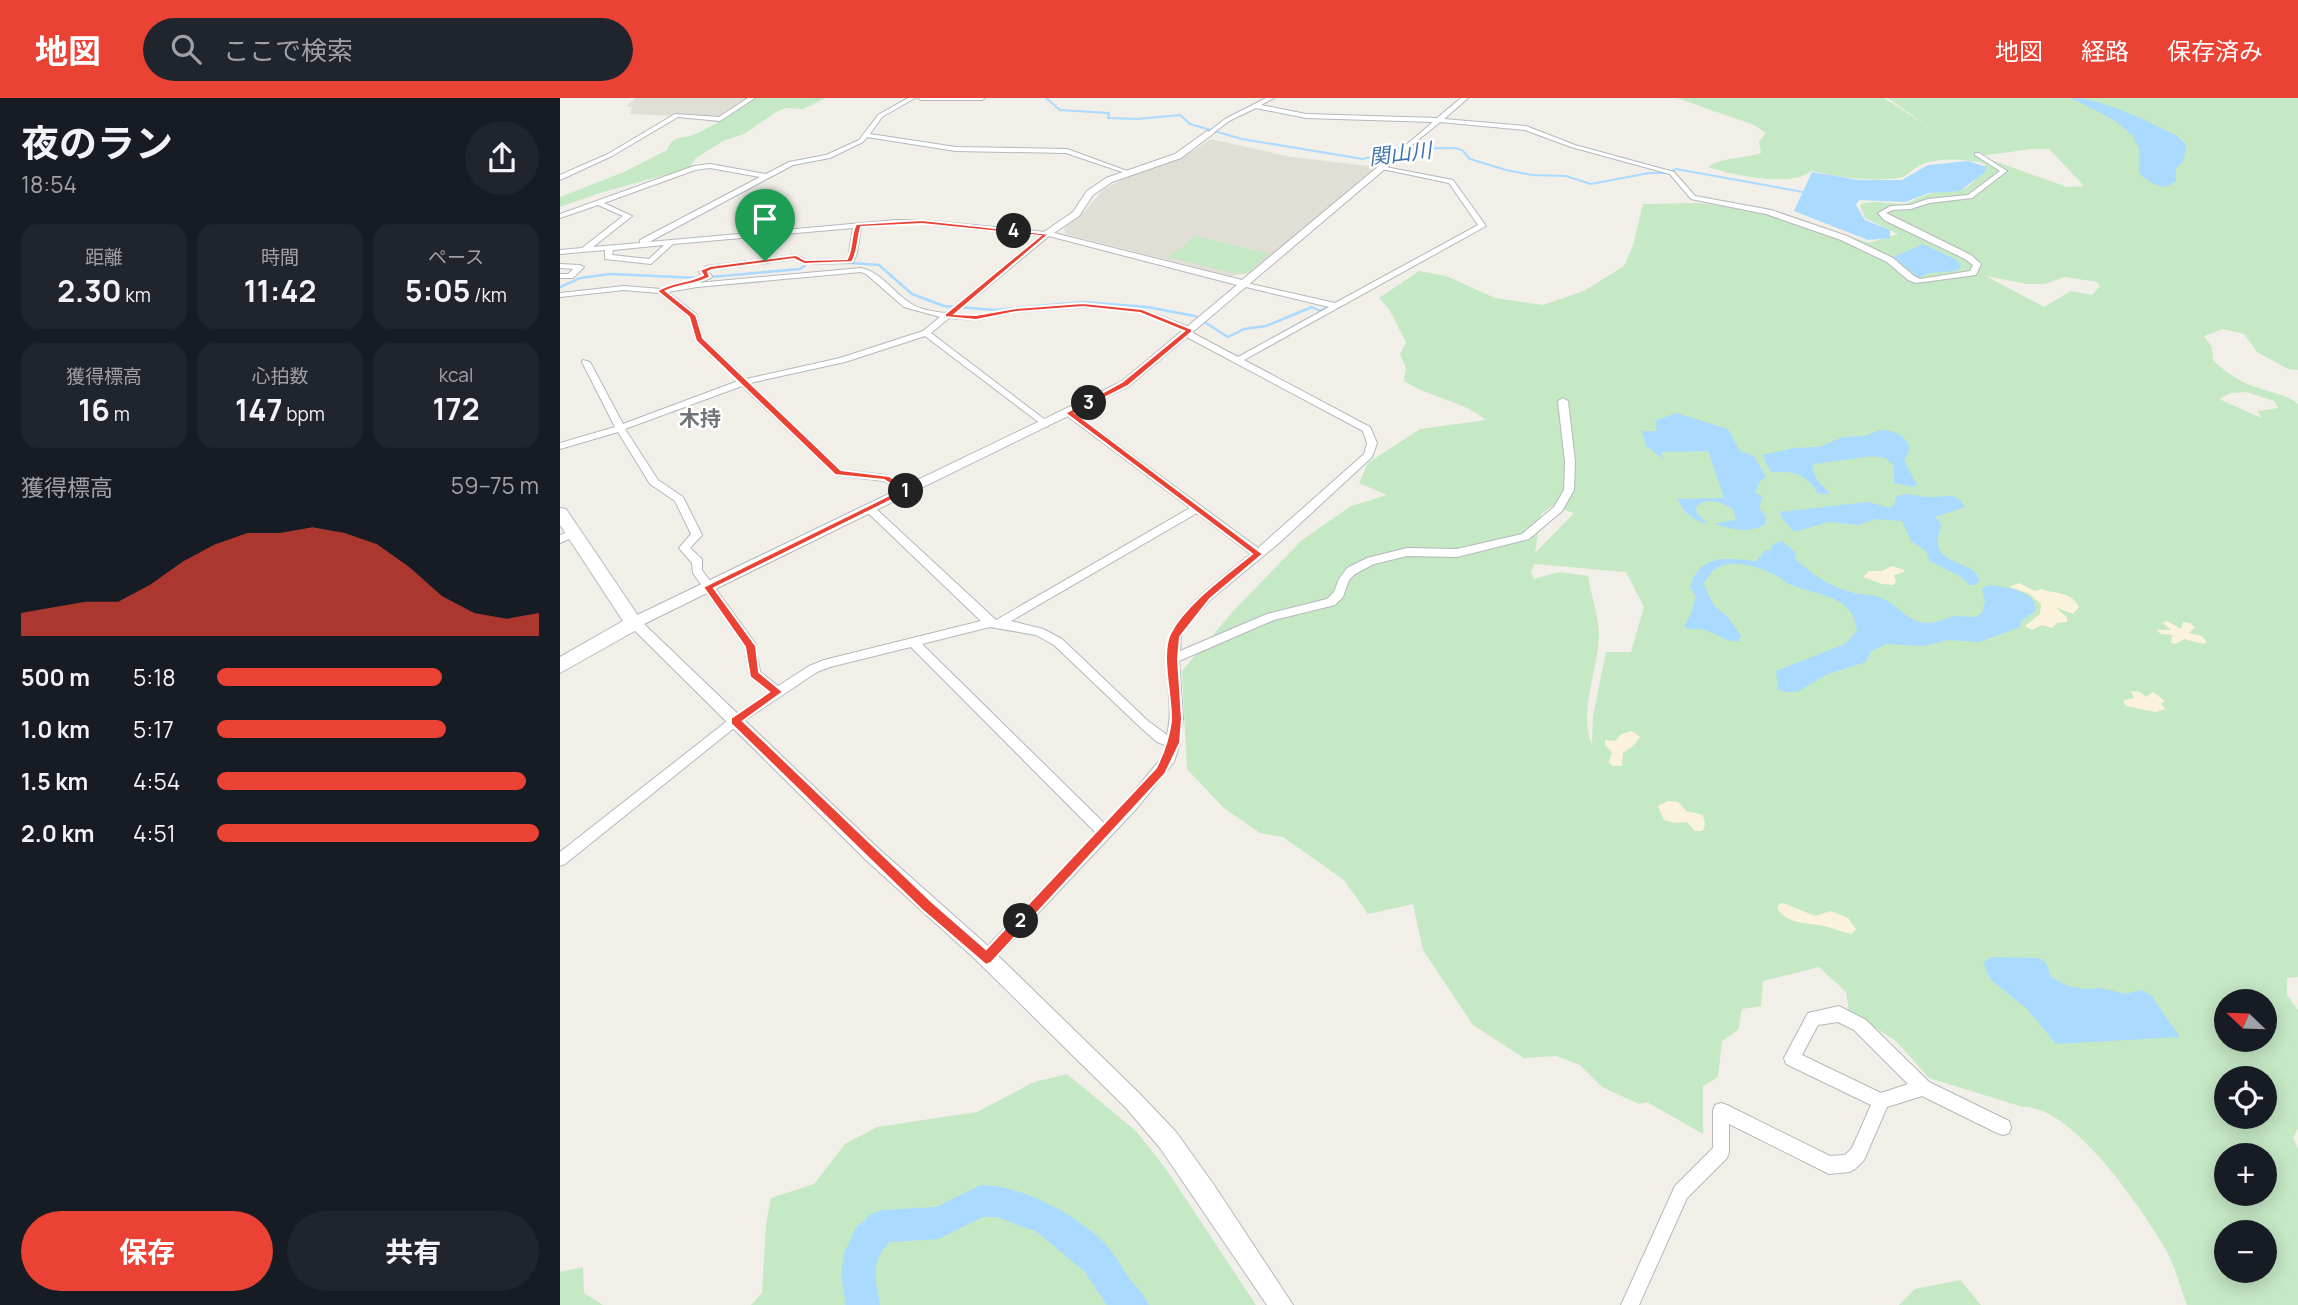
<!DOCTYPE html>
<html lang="ja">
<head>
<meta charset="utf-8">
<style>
  :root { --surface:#171b24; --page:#20242c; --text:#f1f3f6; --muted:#9ea1a6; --accent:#ea4335 }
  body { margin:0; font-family:Manrope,"Noto Sans JP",sans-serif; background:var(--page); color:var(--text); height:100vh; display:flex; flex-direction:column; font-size:26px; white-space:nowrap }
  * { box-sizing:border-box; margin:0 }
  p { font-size:23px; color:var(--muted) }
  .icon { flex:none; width:38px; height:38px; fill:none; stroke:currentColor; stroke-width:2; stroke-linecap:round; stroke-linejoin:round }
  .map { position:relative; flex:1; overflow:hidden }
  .sheet { display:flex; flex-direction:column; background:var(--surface); width:560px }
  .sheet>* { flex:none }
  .needle { width:46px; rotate:293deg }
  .fabs { position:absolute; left:1654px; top:891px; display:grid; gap:14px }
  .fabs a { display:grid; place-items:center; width:63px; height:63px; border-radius:50%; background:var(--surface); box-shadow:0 4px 18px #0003; font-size:35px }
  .pin { position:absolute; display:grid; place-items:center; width:60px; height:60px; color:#fff; margin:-72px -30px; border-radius:50% 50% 50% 0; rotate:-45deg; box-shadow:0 0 7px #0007 }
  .pin .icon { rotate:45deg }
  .km { position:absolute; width:35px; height:35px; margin:-18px; border-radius:50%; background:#222; color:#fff; font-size:19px; line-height:35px; text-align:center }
  .round { display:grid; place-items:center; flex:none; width:74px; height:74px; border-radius:37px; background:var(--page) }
  .headline { display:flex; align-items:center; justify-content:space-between; height:119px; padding:0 21px }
  h1 { font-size:38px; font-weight:700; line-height:52px }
  .stats { display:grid; grid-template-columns:repeat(3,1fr); gap:10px; height:119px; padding:7px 21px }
  .stats div { display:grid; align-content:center; border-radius:18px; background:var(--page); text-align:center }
  .stats b { font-size:30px; font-weight:700 }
  .stats small { font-size:19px; font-weight:400 }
  .stats p { font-size:19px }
  .chart { height:196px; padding:14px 21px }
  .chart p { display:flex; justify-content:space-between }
  .chart svg { width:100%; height:126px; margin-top:7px; fill:var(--accent); opacity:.7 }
  .button { display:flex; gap:14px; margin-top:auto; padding:14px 21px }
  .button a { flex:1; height:80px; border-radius:42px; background:var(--accent); color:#fff; font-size:28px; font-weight:700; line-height:80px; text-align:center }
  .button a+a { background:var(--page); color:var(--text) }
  ul { padding:0 21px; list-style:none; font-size:23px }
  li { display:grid; grid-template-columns:112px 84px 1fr; align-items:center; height:52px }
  li i { height:18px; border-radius:9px; background:var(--accent) }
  header { display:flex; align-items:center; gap:42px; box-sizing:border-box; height:98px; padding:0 35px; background:var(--accent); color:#fff }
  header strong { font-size:33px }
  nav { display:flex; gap:38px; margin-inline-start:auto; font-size:24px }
  .search { width:490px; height:63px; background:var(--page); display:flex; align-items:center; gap:18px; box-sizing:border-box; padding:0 24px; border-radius:38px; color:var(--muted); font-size:26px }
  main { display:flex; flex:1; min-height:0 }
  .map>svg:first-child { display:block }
</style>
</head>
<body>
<header>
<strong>地図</strong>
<div class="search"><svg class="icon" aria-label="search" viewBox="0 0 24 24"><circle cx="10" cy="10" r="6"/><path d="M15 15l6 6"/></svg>ここで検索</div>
<nav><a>地図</a><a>経路</a><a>保存済み</a></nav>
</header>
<main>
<section class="sheet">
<div class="headline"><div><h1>夜のラン</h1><p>18:54</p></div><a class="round"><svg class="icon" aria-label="share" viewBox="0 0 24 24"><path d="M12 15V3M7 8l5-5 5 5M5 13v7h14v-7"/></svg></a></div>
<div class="stats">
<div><p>距離</p><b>2.30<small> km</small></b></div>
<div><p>時間</p><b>11:42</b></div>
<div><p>ペース</p><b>5:05<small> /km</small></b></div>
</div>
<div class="stats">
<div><p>獲得標高</p><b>16<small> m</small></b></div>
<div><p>心拍数</p><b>147<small> bpm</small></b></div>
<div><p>kcal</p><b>172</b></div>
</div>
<div class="chart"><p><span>獲得標高</span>59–75 m</p>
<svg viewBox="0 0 160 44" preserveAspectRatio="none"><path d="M0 44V36L10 34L20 32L30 32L40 26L50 18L60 12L70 8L80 8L90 6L100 8L110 12L120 20L130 30L140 36L150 38L160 36V44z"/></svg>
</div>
<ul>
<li><b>500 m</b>5:18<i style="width:70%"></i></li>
<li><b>1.0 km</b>5:17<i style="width:71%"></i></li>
<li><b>1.5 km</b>4:54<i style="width:96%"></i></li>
<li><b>2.0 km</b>4:51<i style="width:100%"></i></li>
</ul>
<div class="button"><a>保存</a><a>共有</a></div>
</section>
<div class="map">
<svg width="1738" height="1207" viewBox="0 0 1738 1207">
  <rect width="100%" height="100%" fill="#f1efe8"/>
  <!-- education -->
  <path fill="#e1ded6" d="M76 0H189L158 20 70 16 72 9 66 8Z
    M651 41 731 59 816 69 690 175 671 178 505 136 504 130 524 114 544 91 586 70 627 57Z"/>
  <!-- green -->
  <path fill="#c5e8c5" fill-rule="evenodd" d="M195 0H266L243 11 226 10 216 14 184 36 163 43 136 60 128 71 43 94 0 109V99L64 74 107 52C112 37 122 41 133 37 155 28 176 13 195 0Z
    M1117 0H1324L1369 29 1328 0H1738V272L1728 271 1697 254 1684 236 1663 231 1644 238 1652 249 1653 262C1667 276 1682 285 1701 291 1714 295 1727 297 1738 306V879L1727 880V897L1738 912V1030L1733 1040 1738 1051V1207H1627C1620 1189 1615 1168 1606 1152 1583 1112 1512 1007 1463 1009L1369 980 1336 943 1289 913 1286 894 1259 869 1203 883 1201 908 1182 911 1178 932 1162 943 1158 979 1143 988V1036L1087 1004 1079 1006 1042 989 1020 967 996 958 964 960 913 927 863 852 853 806 808 816 784 782 723 739 700 735 664 710 627 671 622 573 677 509 742 442 791 408 827 397 799 385 808 365 860 331 926 322C901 302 871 300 844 283L846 270 840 256 846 244 829 211 819 200 859 173 886 178 935 200 983 207 1024 193 1064 168 1073 148 1083 106 1139 105 1232 118 1309 145 1338 136 1305 120 1300 107C1313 101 1329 106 1343 106 1350 105 1356 100 1363 98 1398 86 1402 106 1426 66 1406 61 1376 58 1357 69 1350 73 1346 79 1338 80 1309 84 1280 79 1252 73 1230 90 1173 77 1148 69 1163 59 1183 61 1201 55L1199 44 1206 35 1194 27ZM1472 51H1489L1524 88 1507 89 1420 58ZM1426 178 1468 186H1484L1505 179 1537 184 1540 188 1532 197 1511 193 1484 209ZM1686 294 1714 303 1718 310 1698 313 1701 320 1659 301 1671 295ZM992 408 1014 415 975 455 981 416ZM974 466 1066 474 1084 509 1071 554H1046L1033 618 1032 647C1018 612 1038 574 1039 538 1039 518 1031 498 1028 478L999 474 974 481 971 475ZM1666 903H1704V942H1666ZM1666 980H1704V1018H1666ZM1666 1057H1704V1096H1666ZM1666 1134H1704V1172H1666Z
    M636 138 710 156 688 174 676 176 608 159Z
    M507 976 576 1033 606 1071 696 1207H191L202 1195 206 1126 211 1100 254 1086 285 1046 317 1029 417 1014 474 984Z
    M23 1169 24 1195 43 1207H0V1174Z
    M1400 1182 1421 1207H1339L1355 1191Z"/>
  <!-- sand -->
  <path fill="#fbf3d9" d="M1332 468 1344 472V474L1334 477 1336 484 1333 487 1322 486 1303 479 1309 473H1322Z
    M1459 485 1475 493 1481 491C1495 496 1511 493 1519 509L1513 516 1495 509 1507 519V524L1497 525 1492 530 1482 527 1472 532 1465 528 1480 516 1481 506 1468 495 1449 489Z
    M1607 523 1621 531 1623 524 1630 525 1635 529 1629 535 1642 538 1647 544 1644 546 1624 541 1616 546 1611 545 1612 537 1601 536 1596 532H1611L1603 525Z
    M1571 593 1580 594 1586 599 1593 594 1605 603 1601 606 1606 611 1595 614 1566 608 1563 602 1574 600Z
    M1072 633 1080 639 1073 648 1063 655 1062 668H1053L1049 664 1052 654 1045 647V642L1055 643 1061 636Z
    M1108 703 1118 704 1126 713 1143 717 1145 726 1143 733H1135L1127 724 1115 725 1104 722 1098 708Z
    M1223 805 1255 818 1271 813 1288 820 1296 831 1292 836C1280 834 1269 828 1258 827 1243 825 1226 825 1217 810L1219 806Z"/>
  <!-- water -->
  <path fill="#aadaff" d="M1511 0C1541 0 1590 24 1617 38L1626 46C1624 55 1627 63 1616 70V83C1602 95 1591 85 1579 75V50L1572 37 1554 22Z
    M1408 63 1427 69 1425 74 1400 93 1369 95 1345 104 1299 102 1296 107 1305 122 1330 132V140L1308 142 1234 113 1252 74 1299 82H1342L1368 67Z
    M1363 146 1397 162 1401 169 1395 173 1369 175 1359 180 1334 159Z
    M1116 315 1168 331 1180 353 1194 358 1206 379 1201 382 1195 394 1202 399 1199 410 1206 418 1205 426C1190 436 1170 431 1154 426L1176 422 1173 411C1161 404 1146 398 1136 409L1137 416 1148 426C1132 422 1125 415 1117 401L1164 400 1148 353 1101 354 1103 361 1086 348 1082 333H1097L1095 323Z
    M1321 332C1335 332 1344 337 1350 350L1344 363 1357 386 1354 389 1334 385V368L1325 360 1313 358 1253 366C1251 379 1262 387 1270 396H1258C1247 375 1233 373 1211 374L1202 357 1234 350 1259 349 1283 339 1304 338Z
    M1345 396C1353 396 1361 399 1369 399 1384 400 1396 392 1405 409L1375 419 1381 425C1381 431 1378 436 1378 441 1375 468 1415 462 1420 483L1414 487H1409L1401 479 1370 463 1366 453 1351 443 1342 423 1315 421 1299 427 1269 424 1234 434 1222 420 1220 414 1308 404 1330 410 1334 407 1336 398Z
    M1222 443 1235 454V461C1252 476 1268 488 1291 494 1299 497 1309 496 1318 499 1338 505 1347 526 1370 525 1380 524 1387 519 1396 518 1408 518 1412 522 1422 515L1425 503 1422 491 1429 487C1445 489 1477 492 1475 513L1461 523 1460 529 1419 544 1389 542 1363 548 1326 546 1311 553 1306 564 1268 576 1237 594H1224L1218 591 1216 573 1285 546 1297 533C1295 496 1253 497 1226 485 1213 471 1171 458 1154 472 1150 475 1148 481 1143 485L1154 508 1168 519 1181 538 1179 543C1162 546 1146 525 1130 532L1124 528 1131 516 1136 498 1130 490C1139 454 1169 461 1196 463L1205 453 1211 452 1212 447Z
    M1438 859 1479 860 1486 865 1491 879 1508 888 1525 891 1541 890 1566 896 1580 892 1591 897 1620 939 1496 946 1467 911 1431 882 1423 865 1429 860Z"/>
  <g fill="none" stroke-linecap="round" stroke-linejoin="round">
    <!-- stream-far1 -->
    <path stroke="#aadaff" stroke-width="2" d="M486 0 500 12 549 15 548 20 577 21 620 17 630 26 682 41 803 61 839 51 894 50 902 52 910 61 946 72 972 77 1006 78 1031 86 1089 75H1107L1116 71 1243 94"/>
    <!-- stream -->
    <path stroke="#aadaff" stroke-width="2.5" d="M291 165 319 167 352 196 384 208 435 212 523 204 587 209 635 218 668 239 684 231 706 228 752 209 760 213 767 210
      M150 179 240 171 248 165
      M0 189 20 180 50 176 139 180"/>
    <!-- river -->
    <path fill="#aadaff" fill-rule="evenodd" d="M421 1087C463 1087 521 1119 549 1150 557 1160 563 1171 570 1181 578 1191 584 1196 589 1207H547L524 1173 477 1134 437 1119H423L379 1141 330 1144C309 1164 316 1181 320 1207H286L281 1177 284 1155 296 1130 311 1116 323 1112 376 1109Z"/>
    <!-- minor casing -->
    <g stroke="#b5b8bc" stroke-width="2">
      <path id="minor" d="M188 0H195L160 23 118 19 52 58 0 82V77L48 56 115 16 159 19Z
        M348 0H355L322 19 310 36 396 49 507 51 570 74 565 75 506 55 396 53 307 39 303 44 270 60 233 67 89 144 336 122H362L486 134 490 136 489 138 395 216 416 218 456 210 523 205 582 211 632 230 633 232 631 234 678 259 769 209 682 188V184L775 205 918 127 889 85 822 71 819 69 820 68 893 82 926 128 684 262 810 329 817 345 812 359 719 445 650 502 624 532 621 538 620 553 707 516 767 501 774 494 779 481 787 470 807 460 847 450 897 451 962 436 994 409 1004 392 1005 364 998 303 1003 300 1008 303 1015 364 1014 392 1002 413 969 441 897 459 847 458 814 466 795 476 789 482 783 499 775 507 714 522 619 563 623 621 619 642 620 645 614 664 578 709 431 865 426 867 421 865 419 860 421 855 536 735 351 549 270 569 257 574 179 626 5 766 0 768V754L171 620 209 594 190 579 185 549 133 475 132 465 119 450 131 436 115 403 90 386 58 334 0 351V345L55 329 22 264 23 262 30 264 63 326 178 283 136 243 129 219 99 195 64 192 0 199V195L64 188 101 191 133 185 130 183 142 177 139 174 147 168 236 157 246 162 288 161 293 130 113 146 91 166 45 161V152L0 156V152L22 150 63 118 38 107 0 120V116L134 68 150 66 206 76 229 64 266 57 299 42 318 17ZM150 70 200 79 80 142V145L33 149 72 118 44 105 135 72ZM336 126H362L480 138 386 215C373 214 357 211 347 203 332 192 320 174 301 170L137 185 151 180 152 178 148 174 152 172 235 161 244 166 293 165 297 155 301 129ZM104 147 89 161 52 157 53 152ZM301 174 306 176 344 209 380 219 363 233 280 260 186 281 143 240 136 216 108 194 137 189ZM523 209 581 215 624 233 622 235 623 237 803 333 807 345 804 356 698 450 512 313H506V317L630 410 436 522 313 408H305V412L421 523 264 562 249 568 218 588 200 574 195 545 142 472V461L130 450 142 437 123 399 98 382 65 331 182 288 275 377 324 383 343 394H351V390L326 377 281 372 190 285 285 264 365 238 485 329 488 328V324L371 235 389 220 416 222 456 214ZM637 415 691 456C666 477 624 506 611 535 607 543 607 554 607 562 607 588 613 612 607 637L588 623 502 541 483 531 451 523ZM430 529 476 537 494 547 580 629 597 644 605 647 603 658 568 701 545 726 362 546Z
        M358 0H425L422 2H361Z
        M706 0H714L701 7 746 16 877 20 901 0H908L884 21 966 28 1015 47 1114 74 1135 98 1211 112 1287 138 1333 160 1354 178 1360 181 1410 173 1413 167 1405 161 1324 122 1318 115 1331 108 1350 107 1368 101 1408 97 1440 73 1415 57V55H1419L1447 73 1412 100 1369 105 1351 111 1333 112 1326 115 1411 157 1421 166 1416 177 1356 185 1348 182 1327 164 1281 142 1206 116 1131 101 1110 76 1011 49 965 32 880 24 841 56 838 54 839 53 873 24 746 20 696 10 669 23 652 36 647 35 665 21Z
        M0 166 20 167 24 169 13 180H0V176H8L13 171 0 170Z
        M14 432 19 435 18 437 0 445V437Z
        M1279 908 1306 922 1369 984 1449 1023 1451 1029 1449 1035 1443 1037 1437 1035 1362 998 1327 1009 1304 1062 1295 1071 1289 1074 1269 1076 1169 1026V1054L1167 1060 1127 1100 1079 1207H1061L1115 1088 1153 1050V1013L1155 1007 1161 1005 1167 1007 1270 1058 1285 1057 1292 1050 1311 1007 1226 966 1224 960 1248 915ZM1278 924 1294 932 1348 986 1321 995 1242 957 1258 927Z"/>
    </g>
    <!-- tertiary casing -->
    <g stroke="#b5b8bc" stroke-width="2">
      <path id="tertiary" d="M647 33 654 35 621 60 552 84 533 97 519 118 494 135 682 182 838 52 845 54 569 288 84 526 319 751 428 848 580 996 616 1034 654 1087 733 1207H707L600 1050 566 1010 414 860 307 763 67 525 69 521 561 284 677 187 481 136 513 114 527 93 546 80 615 56Z"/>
    </g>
    <!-- secondary casing -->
    <g stroke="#b6babf" stroke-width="2">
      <path id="secondary" d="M0 410 6 411 83 525 80 530 0 575V559L63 523 0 427Z"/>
    </g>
    <!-- minor -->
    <use href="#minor" fill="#fff" fill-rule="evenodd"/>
    <!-- tertiary -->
    <use href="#tertiary" fill="#fff" fill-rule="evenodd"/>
    <!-- secondary -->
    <use href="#secondary" fill="#fff" fill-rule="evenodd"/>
  </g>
  <!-- route -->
  <path fill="#ea4335" stroke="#fff" stroke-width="2" fill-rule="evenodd" d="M362 122 489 136 395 216 416 217 456 210 523 205 582 211 632 231V234L568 288 515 315 703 456 650 501 620 539 618 561 622 621 620 645 605 676 431 865 426 867 362 812 171 626V620L209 594 190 579 185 549 143 489 340 392 324 382 275 377 136 243 129 219 97 193C112 183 128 185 143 177L140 172 150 168 236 157 245 162 287 161C293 150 290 138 296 126ZM362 126 480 138 385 216V219L416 222 456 214 523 209 580 215 624 233 562 284 505 315 692 456C666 477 625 506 610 536 600 557 612 599 611 623 609 641 604 654 596 670L426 851 372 804 183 623 223 594 199 574 196 548 154 490 352 392 329 378 281 372 143 240 136 217 106 193C121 186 136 187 150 179L148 174 152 172 234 161 244 166 292 164C299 152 297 142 301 129Z"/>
  <g text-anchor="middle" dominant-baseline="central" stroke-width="5" stroke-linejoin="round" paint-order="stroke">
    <!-- far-water labels -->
    <g font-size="21" font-style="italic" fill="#4174aa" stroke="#fff">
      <text transform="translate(840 55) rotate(-7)">関山川</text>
    </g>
    <!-- far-neighbourhood labels -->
    <g font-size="21" font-weight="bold" fill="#70757a" stroke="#fff">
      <text x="140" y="320">木持</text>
    </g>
  </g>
</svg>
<div class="fabs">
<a><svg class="needle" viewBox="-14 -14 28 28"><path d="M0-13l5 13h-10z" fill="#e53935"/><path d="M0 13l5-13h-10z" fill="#9ea1a6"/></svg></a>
<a><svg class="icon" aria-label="locate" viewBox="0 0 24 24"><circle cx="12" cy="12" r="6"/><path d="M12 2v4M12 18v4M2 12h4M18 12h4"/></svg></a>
<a>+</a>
<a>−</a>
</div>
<div class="pin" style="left:205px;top:163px;background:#1e9e55"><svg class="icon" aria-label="arrive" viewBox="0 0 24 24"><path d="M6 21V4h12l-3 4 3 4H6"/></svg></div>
<b class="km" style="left:346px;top:393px">1</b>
<b class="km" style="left:461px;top:823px">2</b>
<b class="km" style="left:529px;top:305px">3</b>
<b class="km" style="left:454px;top:133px">4</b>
</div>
</main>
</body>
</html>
